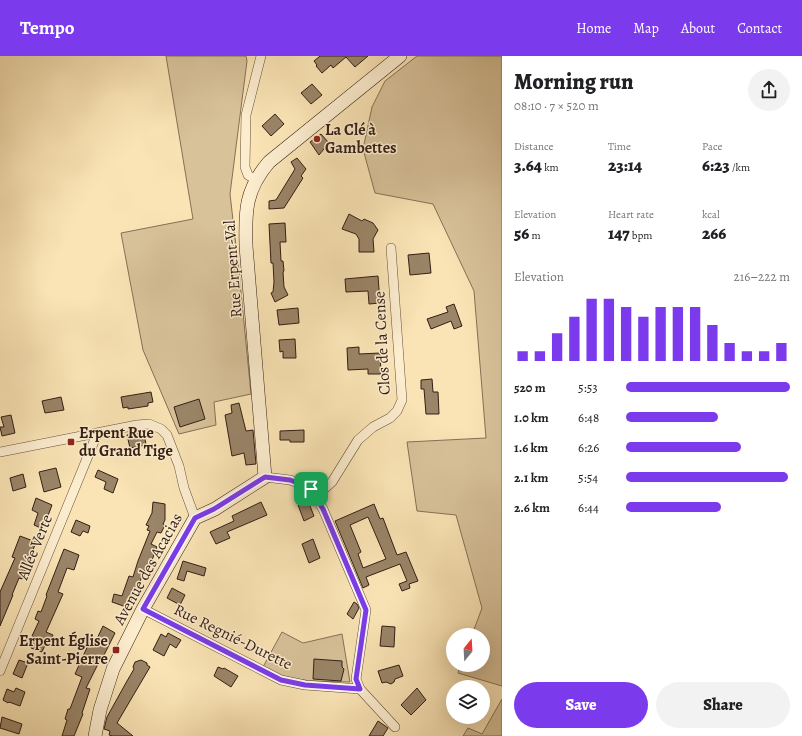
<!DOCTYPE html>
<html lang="en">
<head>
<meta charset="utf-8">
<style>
  :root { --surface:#fff; --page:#f2f2f2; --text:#202124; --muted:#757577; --accent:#7c3aed }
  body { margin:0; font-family:Alegreya,serif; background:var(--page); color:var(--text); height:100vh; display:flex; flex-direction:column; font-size:15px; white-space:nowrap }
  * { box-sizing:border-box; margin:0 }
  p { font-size:13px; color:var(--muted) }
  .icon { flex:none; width:22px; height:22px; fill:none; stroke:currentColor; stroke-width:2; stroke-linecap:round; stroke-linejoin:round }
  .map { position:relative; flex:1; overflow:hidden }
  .sheet { display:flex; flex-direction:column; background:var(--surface); width:300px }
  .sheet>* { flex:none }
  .needle { width:26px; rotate:18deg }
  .fabs { position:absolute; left:446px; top:572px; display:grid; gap:8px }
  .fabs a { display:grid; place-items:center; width:44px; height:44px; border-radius:50%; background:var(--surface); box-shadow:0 4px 16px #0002; font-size:20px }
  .pin { position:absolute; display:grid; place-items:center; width:34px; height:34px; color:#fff; margin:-17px; border-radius:8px; box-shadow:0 2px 6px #0006 }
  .round { display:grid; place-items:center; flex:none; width:42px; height:42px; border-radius:21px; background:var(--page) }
  .head { display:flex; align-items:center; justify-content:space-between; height:68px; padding:0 12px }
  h1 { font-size:22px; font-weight:800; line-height:30px }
  .figures { display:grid; grid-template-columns:repeat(3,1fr); gap:6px; height:68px; padding:4px 12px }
  .figures div { display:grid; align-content:center }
  .figures b { font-size:17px; font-weight:800 }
  .figures small { font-size:11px; font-weight:400 }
  .figures p { font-size:11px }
  .chart { height:112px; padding:8px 12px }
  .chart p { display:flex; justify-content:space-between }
  .chart svg { width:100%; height:72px; margin-top:4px; stroke:var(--accent); stroke-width:6 }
  .action { display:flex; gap:8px; margin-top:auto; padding:8px 12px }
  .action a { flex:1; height:46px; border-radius:24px; background:var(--accent); color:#fff; font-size:16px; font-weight:800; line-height:46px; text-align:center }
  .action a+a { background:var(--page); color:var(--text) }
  ul { padding:0 12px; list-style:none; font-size:13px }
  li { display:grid; grid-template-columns:64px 48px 1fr; align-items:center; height:30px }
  li i { height:10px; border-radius:5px; background:var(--accent) }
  header { display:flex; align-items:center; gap:24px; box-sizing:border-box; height:56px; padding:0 20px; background:var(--accent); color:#fff }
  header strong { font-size:19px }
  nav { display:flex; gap:22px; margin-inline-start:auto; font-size:14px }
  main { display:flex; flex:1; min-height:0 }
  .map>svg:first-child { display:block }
</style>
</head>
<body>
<header>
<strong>Tempo</strong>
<nav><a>Home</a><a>Map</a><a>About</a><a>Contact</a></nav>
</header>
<main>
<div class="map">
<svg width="502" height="680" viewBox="0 0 502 680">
  <rect width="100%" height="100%" fill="#fae4b5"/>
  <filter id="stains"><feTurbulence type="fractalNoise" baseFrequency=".005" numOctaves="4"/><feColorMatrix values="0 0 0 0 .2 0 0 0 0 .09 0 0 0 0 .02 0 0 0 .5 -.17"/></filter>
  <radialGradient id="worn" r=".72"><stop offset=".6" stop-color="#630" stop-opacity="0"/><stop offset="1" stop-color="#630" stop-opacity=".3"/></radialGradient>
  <!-- green -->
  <path fill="#d8c29a" stroke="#867057" d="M166 0H246L247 5 230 138 239 216 251 338 214 346 216 369 179 378 143 294 121 177 193 163Z
    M417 0H502V630L458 617 461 609H483V579H472L482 552 456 459 417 455 407 386 486 382 474 235 433 148 375 137 363 93 372 51 385 25Z
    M282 576 303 587 342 578 350 626 311 625 281 621 263 611Z
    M502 643V680H463L468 672 482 678Z"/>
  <!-- building -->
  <path fill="#9a8568" stroke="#331e14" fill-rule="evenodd" d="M320 0H368L355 11 346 1 333 12 331 9 322 17 316 10 317 9 314 5Z
    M312 28 322 39 311 48 301 37Z
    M275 58 284 68 271 80 262 70Z
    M321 78 329 87 319 99 310 86Z
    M297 102 306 113 301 120 303 122 284 152 269 153V145L276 144 295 113 291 106Z
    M349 158 362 165 364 163 373 167 378 174 373 183 374 196H359V183L356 178 342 173Z
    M285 167 286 186H280L281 205H283L284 215 283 216 284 231 288 239 275 246 271 237 273 236 274 226 273 207H271L269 168Z
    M429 197 431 217 410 219 408 199Z
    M378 220 380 247 369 248 368 235 346 236 345 223Z
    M454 248 462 270 454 273 451 265 431 273 427 263 448 256 446 251Z
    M298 252 299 267 279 269 277 254Z
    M295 283 296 302H283V295L280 296 279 284Z
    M359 291V298L380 297 381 318H368V313L348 314 347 292Z
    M432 323 433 336H438L439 358H426L424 333H421V324Z
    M151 336 153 346 148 347V350L128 353V351L123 352 121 341Z
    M61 341 64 354 45 357 42 345Z
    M199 343 205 363 180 371 174 351Z
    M239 347 246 375 253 374 256 408 246 409 244 397 232 400 225 359 232 357 231 349Z
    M11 359 15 377 2 380 0 371H4L1 361Z
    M304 374V386H290V384H280V375Z
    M144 376 146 389 130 392 127 379Z
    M56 412 61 431 44 436 39 416Z
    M98 414 118 423 113 437 104 433 106 426 95 421Z
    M23 418 26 431 13 435 10 422Z
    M36 442 52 449 43 473 34 469 38 457 32 454Z
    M308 445 314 460 304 465 298 449Z
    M153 446 165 448V464L163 468 165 469 161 477 157 476 151 488 157 491 152 504H151L148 514H145L143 516 136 540 133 539 129 552 112 546 114 538 122 540 129 520 133 521 138 505 150 475 147 474 149 470 146 469 152 457Z
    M261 446 267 459 227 476 230 482 216 488 210 476 234 465 232 460Z
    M374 448 380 463 383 462 397 499 406 496 418 525 409 528 410 532 402 535 399 528 407 525 400 508 366 521 369 529 363 532 335 465ZM368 461 386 503 363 512 358 498 361 496 350 469Z
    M76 464 90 470 88 477 83 475 80 480 71 476Z
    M20 480 36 486 22 523 19 522 12 539H13L0 570V536L15 502 12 501Z
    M313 483 320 502 309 507 302 488Z
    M64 493 79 499 74 514 67 512 58 536 63 538 46 576 53 579 49 589 46 587 42 596 31 592 35 581 32 580 39 565 35 563 38 555 41 556 47 540 46 539Z
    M183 505 206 512 204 520 187 515 184 525 177 523Z
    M172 532 185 539 180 549 167 542Z
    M354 546 357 548 359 552 353 563 347 558Z
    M103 570 115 577 101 605 100 604 86 632 90 633 82 657 83 658 74 680H62L67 664 65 663 68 653H70L82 621 75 618 89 587 94 589Z
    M382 570 395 571 394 591 380 590Z
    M168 577 181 584 176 592 170 588 164 600 153 594 161 578 166 581Z
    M314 603 342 605V611L344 613 341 625 313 623Z
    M19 604 28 607 22 622 13 618Z
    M141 604 147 607V609L150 611 117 667 133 680H113L109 679 110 675 104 673 107 661 127 625 134 613 133 611 135 606Z
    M399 609 403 620 395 623 394 626 391 628 386 626 382 627 378 615Z
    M218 611 223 613 224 612 238 620 231 631 214 620Z
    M16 632 25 636 20 650 9 646 8 647 3 644 7 633 14 636Z
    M417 632 426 644 411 659 401 649Z
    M2 661 22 668 19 678 0 672Z
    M378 665 388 672 383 680H369Z"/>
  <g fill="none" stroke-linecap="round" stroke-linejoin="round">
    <!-- street casing -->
    <g stroke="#65503c" stroke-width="10">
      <path id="street" d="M256 124 248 119 245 111 246 59 261 0
        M0 396 137 369 149 368 161 373 167 379 179 410 184 432 195 462
        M265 421 290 424 301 428 311 433 323 453 366 554 356 623 360 633 395 671
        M311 433 323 434 332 426 358 384 373 371 390 362 397 355 402 344 391 192
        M143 553 281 624 305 629 360 633
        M0 615 97 378"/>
    </g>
    <!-- secondary casing -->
    <g stroke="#331e14" stroke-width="14">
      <path id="secondary" d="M95 680 100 654 113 613 143 553 195 462 215 453 265 421 246 190C245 156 245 134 269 106L400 0"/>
    </g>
    <!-- street -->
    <use href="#street" stroke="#fcedcf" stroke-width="9"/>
    <!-- secondary -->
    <use href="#secondary" stroke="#fcedcf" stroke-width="13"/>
  </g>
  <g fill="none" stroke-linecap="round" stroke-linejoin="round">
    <!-- route casing -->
    <g stroke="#fff" stroke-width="8">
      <path id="route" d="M265 421 290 424 301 428 311 433 323 453 366 554 356 623 360 633 305 629 281 624 143 553 195 462 214 453Z"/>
    </g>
    <!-- route -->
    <use href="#route" stroke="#7c3aed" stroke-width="5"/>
  </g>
  <!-- markers -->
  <g fill="#8f2418" stroke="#fcedcf" stroke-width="1.5">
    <circle cx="317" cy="83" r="4"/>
    <rect x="67" y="382" width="8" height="8" rx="2"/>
    <rect x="112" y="590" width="8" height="8" rx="2"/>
  </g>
  <g text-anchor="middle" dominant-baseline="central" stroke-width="3" stroke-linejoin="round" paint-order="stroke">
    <!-- poi labels -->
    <g font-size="16" font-weight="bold" fill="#331e14" stroke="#fcedcf" text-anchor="start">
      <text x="325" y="74">La Clé à<tspan x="325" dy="18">Gambettes</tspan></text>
      <text x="79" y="377">Erpent Rue<tspan x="79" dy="18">du Grand Tige</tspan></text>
      <text x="108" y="585" text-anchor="end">Erpent Église<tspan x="108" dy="18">Saint-Pierre</tspan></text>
    </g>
    <!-- street labels -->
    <g font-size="16" fill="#331e14" stroke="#fcedcf">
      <text transform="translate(233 213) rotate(-94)">Rue Erpent-Val</text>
      <text transform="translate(382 287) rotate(-93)">Clos de la Cense</text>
      <text transform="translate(35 491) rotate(-68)">Allée Verte</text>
      <text transform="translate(148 513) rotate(-61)">Avenue des Acacias</text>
      <text transform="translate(233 581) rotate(26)">Rue Regnié-Durette</text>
    </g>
  </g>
  <rect width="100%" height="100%" filter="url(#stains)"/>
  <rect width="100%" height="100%" fill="url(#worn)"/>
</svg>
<div class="fabs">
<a><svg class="needle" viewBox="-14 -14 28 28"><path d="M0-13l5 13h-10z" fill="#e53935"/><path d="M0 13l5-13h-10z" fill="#757577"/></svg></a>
<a><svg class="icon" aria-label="layers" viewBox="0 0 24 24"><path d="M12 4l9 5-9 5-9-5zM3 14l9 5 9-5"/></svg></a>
</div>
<div class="pin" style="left:311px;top:433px;background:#1e9e55"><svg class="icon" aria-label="arrive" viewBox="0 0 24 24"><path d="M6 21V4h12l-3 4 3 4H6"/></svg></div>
</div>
<section class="sheet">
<div class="head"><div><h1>Morning run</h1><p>08:10 · 7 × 520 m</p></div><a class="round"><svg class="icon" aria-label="share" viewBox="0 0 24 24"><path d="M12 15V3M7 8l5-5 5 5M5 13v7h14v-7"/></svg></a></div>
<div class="figures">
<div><p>Distance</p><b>3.64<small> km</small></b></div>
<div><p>Time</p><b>23:14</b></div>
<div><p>Pace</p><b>6:23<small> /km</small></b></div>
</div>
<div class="figures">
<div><p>Elevation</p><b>56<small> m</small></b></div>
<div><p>Heart rate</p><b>147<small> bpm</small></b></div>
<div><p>kcal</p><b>266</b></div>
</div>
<div class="chart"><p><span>Elevation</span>216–222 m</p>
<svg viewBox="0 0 160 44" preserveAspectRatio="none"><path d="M5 44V38M15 44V38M25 44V27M35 44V17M45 44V6M55 44V6M65 44V11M75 44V17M85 44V11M95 44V11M105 44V11M115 44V22M125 44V33M135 44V38M145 44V38M155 44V33"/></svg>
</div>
<ul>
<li><b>520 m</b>5:53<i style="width:100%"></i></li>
<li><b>1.0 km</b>6:48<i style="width:56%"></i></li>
<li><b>1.6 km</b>6:26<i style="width:70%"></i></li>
<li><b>2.1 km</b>5:54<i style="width:99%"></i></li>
<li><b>2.6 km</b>6:44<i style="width:58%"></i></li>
</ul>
<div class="action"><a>Save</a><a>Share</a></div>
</section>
</main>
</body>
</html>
